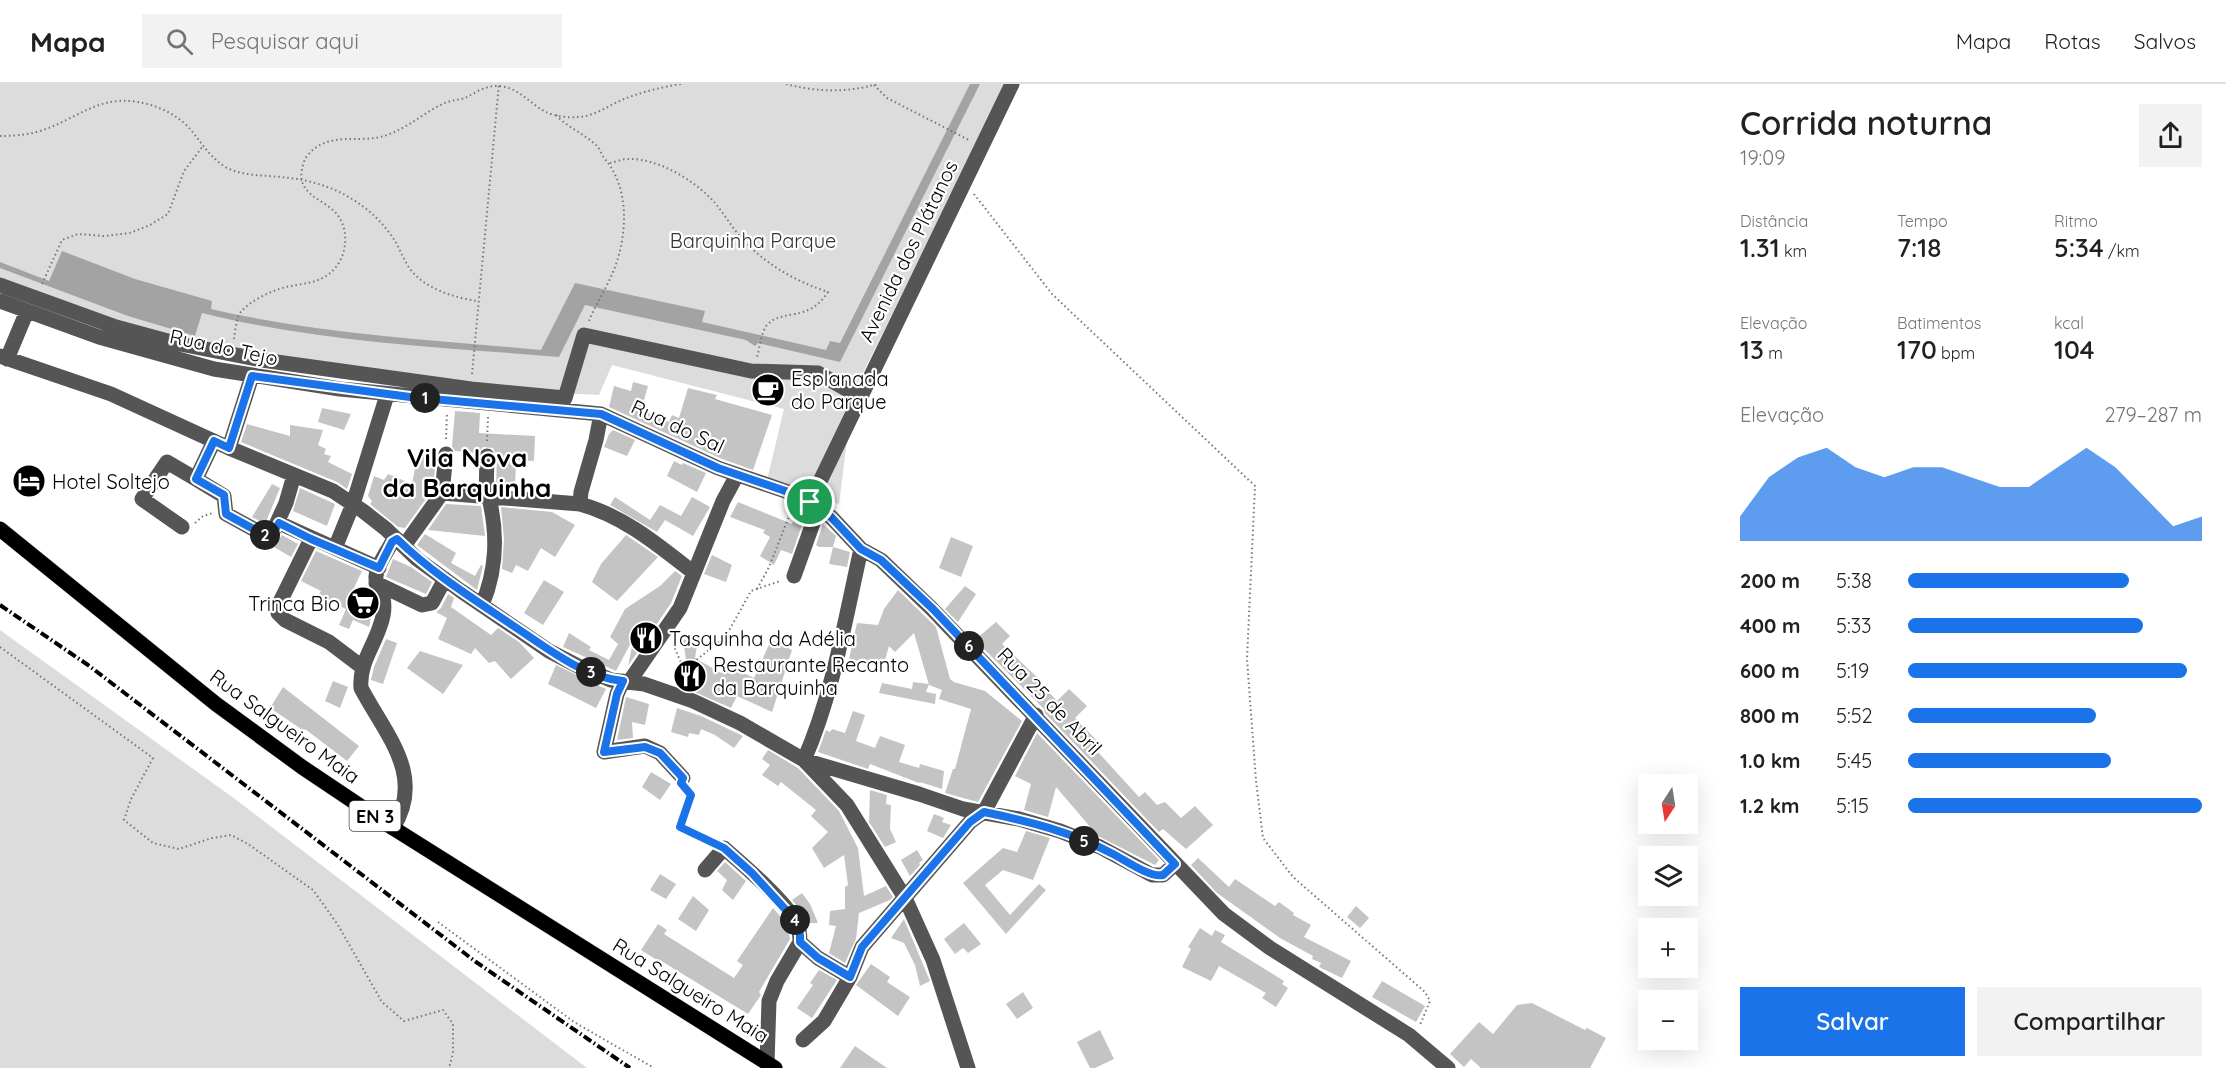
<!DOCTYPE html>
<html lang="pt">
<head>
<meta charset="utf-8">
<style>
  :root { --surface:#fff; --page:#f2f2f2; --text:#202124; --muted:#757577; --line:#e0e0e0; --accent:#1a73e8 }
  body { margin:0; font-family:Quicksand,sans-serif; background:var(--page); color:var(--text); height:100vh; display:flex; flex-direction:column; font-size:22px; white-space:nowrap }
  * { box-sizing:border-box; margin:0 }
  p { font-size:20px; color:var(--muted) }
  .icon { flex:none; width:33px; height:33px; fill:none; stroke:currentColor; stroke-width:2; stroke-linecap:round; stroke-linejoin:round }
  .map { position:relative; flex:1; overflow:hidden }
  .drawer { display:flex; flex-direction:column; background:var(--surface); width:510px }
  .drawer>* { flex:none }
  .needle { width:39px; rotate:192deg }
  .tools { position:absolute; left:1638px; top:690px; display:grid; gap:12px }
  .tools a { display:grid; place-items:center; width:60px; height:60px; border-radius:0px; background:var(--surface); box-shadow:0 6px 24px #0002; font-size:30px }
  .pin { position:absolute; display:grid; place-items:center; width:51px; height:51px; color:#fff; margin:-26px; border:3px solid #fff; border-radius:50%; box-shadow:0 2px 6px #0007 }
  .km { position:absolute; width:30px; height:30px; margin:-15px; border-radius:50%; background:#222; color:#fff; font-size:16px; line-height:30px; text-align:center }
  .round { display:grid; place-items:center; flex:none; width:63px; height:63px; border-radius:0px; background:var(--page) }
  .headline { display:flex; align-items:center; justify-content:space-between; height:102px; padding:0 24px }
  h1 { font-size:33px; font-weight:600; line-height:45px }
  .stats { display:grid; grid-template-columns:repeat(3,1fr); gap:9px; height:102px; padding:6px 24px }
  .stats div { display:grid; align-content:center }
  .stats b { font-size:26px; font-weight:600 }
  .stats small { font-size:16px; font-weight:400 }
  .stats p { font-size:16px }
  .chart { height:168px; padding:12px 24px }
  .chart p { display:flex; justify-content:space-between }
  .chart svg { width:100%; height:108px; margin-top:6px; fill:var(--accent); opacity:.7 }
  .button { display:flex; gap:12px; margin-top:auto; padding:12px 24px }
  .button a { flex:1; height:69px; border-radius:0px; background:var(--accent); color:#fff; font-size:24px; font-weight:600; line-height:69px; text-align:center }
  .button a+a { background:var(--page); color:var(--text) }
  ul { padding:0 24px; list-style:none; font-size:20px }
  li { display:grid; grid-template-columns:96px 72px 1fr; align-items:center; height:45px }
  li i { height:15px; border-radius:8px; background:var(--accent) }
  header { display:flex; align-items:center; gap:36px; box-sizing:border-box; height:84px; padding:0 30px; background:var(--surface); border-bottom:2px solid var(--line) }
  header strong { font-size:28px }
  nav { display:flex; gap:33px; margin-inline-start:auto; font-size:21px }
  .search { width:420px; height:54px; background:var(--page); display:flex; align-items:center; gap:15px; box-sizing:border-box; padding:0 21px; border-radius:0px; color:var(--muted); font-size:22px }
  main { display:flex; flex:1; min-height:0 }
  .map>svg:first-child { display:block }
</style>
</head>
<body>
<header>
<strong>Mapa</strong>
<div class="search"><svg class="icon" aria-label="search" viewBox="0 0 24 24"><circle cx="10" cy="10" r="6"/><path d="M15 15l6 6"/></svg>Pesquisar aqui</div>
<nav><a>Mapa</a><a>Rotas</a><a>Salvos</a></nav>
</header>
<main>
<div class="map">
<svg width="1716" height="984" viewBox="0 0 1716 984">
  <rect width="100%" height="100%" fill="#fff"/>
  <!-- green -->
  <path fill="#dcdcdc" d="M0 0H1006L853 309 839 420 767 396 784 325 612 281 599 311 535 308 200 268 0 207Z
    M0 546 235 715 587 984H0Z"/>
  <!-- water -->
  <path fill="#a3a3a3" d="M970 0H980L840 278 758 259 755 262 746 256 585 221 559 273C440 263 318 258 202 229L195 252 128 232 0 184V178L49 197 62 167 135 195 212 217 211 225C319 250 431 256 541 266L575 199 705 227 702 238 826 266 830 257 840 259Z"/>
  <!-- building -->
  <path fill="#c4c4c4" d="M633 298 648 302 641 326 669 338 672 331 679 334 688 304 717 311 715 315 772 331 753 386 722 375 609 323 614 302 631 307Z
    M322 324 351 330 344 346 318 338Z
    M455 327 480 329 479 349 535 352 534 377 516 376 515 405 496 404 497 372 493 364 483 363 478 369 455 367 452 362Z
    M247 340 290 352V341L323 346 318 361 326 365 324 370 331 372 328 378 352 390 347 405 337 398 241 358Z
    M613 346 635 356 627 372 604 363 609 350Z
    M418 368 436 372 433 405 405 444 398 443 370 420 372 417 368 412 374 392 384 396 388 390 412 400Z
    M674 377 682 381 683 379 706 389 697 408 667 392Z
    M272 400 280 404 265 440 252 433Z
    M300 404 335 420 327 442 293 427Z
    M615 413 650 436 660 421 681 432 692 413 710 423 693 452 665 436 657 448 610 421Z
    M738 418 792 440 798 423 806 429 792 470 781 466 774 481 760 472 770 453 763 449 765 446 730 433Z
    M446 420 481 422 485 452 428 446Z
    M501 423 552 428 575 441 555 473 541 464 528 487 516 481 512 489 502 485 504 455Z
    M823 440 836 452 833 463H819L816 461Z
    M425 450 456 469 451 479 475 492 481 481 483 482 477 506 417 461Z
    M282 451 298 460 291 473 274 463Z
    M626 451 658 473 617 517 592 498 601 480Z
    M951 453 973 462 961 493 939 484Z
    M833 463 850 468 847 483 829 480Z
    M316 467 362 487 351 510 374 519 369 543 353 536 349 545 339 541 346 525 318 512 321 507 301 497Z
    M712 471 732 481 726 498 704 490Z
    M393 475 411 483 432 498 426 510 386 493Z
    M675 487 682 492 671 519 628 582 634 553 616 587 563 563 569 549 591 563 589 566 609 576 618 560 610 553 625 525 660 502Z
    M544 496 564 508 543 541 524 529Z
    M965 502 976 510 958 538 945 525Z
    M898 506 936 543 950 595 954 598 985 607 1022 637 978 718 945 709 953 685H955L971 625 939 615 942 606 929 601 914 549 895 568 889 562 883 583 849 575 857 539 878 541 884 525Z
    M448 510 454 514 451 523 491 551 498 544 519 558 534 574 511 595 495 577 489 579 475 564 471 570 438 555 447 534 436 528 441 524Z
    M996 538 1010 552 1002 560 1038 594 1037 595 1057 617 1069 605 1087 622 1075 634 1102 662 1097 667 1139 713 1145 708 1157 721 1165 718 1181 734 1195 722 1213 741 1186 765 1163 745 1159 748 1045 629 1044 625 975 556Z
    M386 555 397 559 383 600 371 596 374 583Z
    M698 555 695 574 721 589 726 580 754 594 771 556 792 566 772 628 737 612 731 624 683 603 689 595 683 556Z
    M420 567 463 581 443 610 407 584Z
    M556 581 606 605 596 624 548 600Z
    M333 597 348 603 340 624 325 617Z
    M913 598 929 600 926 608 936 610 935 620 879 609 882 599 912 605Z
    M283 603 359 662 347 677 305 645 304 647 270 624Z
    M626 613 649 620 645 641 632 638 633 654 617 656Z
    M677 624 701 632 743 652 734 664 715 651 701 645 699 651 689 649 688 653 671 648Z
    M853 627 865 631 856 657 875 664 880 652 905 661 899 678 919 684 920 680 944 687 942 705 920 698 919 699 870 680 868 685 818 668 826 646 830 648 832 645 845 649Z
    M1037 649 1159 776 1155 781 1098 752 1056 703 1048 733 1024 726 1031 700 1015 692Z
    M768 666 798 684 839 727 858 764 864 812 886 802 893 813 890 816 859 829 856 855 845 879 829 869 836 842 829 841 830 827 845 825V803L848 801 844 771 824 784 812 764 828 748 811 732 816 726 781 698 778 702 762 691 770 681 762 675Z
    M651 688 671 700 660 716 642 703Z
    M870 706 887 711 886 720 891 721 890 745 896 758 885 763 869 738Z
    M934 730 944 734 942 738 951 741 943 754 927 747Z
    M1026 747 1050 754 1033 796 1003 786 985 801 1010 831 1039 800 1046 806 1006 850 963 799 1003 764 1017 768Z
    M917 766 923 776 919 779 920 781 910 792 901 776Z
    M1198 774 1229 803 1235 795 1275 822 1279 818 1294 829 1293 831 1311 841 1304 853 1351 877 1342 894 1319 883 1321 879 1312 875 1313 872 1280 854 1217 809 1191 781Z
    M725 778 746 797 733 816 722 806 727 796 717 787Z
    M660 790 676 800 666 815 650 806Z
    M802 809 810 820 818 839H807L803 829 792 816Z
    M693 812 709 826 696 847 678 835Z
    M1356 822 1369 834 1360 844 1347 833Z
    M773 824 787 840 790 855 759 908 761 911 748 930 658 875 657 876 641 866 658 840 667 846 664 850 734 894 743 881 737 877Z
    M904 835 930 897 920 902 915 881 904 859 891 854Z
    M964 839 981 860 968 869 963 864 955 870 944 855Z
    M1200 844 1212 852 1215 846 1225 851 1221 858 1284 897 1282 900 1288 904 1276 923 1262 914 1266 909 1219 882 1211 897 1182 883 1191 865 1188 863Z
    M871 880 890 893 887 898 910 913 898 932 856 901Z
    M819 886 837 896 812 934 797 924 813 901 810 899Z
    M1382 897 1425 922 1416 938 1372 913Z
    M1023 908 1033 924 1017 935 1006 920Z
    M1532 919 1585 946 1587 944 1606 954 1590 984H1481L1471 975 1464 983 1450 970 1479 938 1493 950 1517 921Z
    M1100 946 1114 975 1095 984H1090L1077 958Z
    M855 962 887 984H840Z"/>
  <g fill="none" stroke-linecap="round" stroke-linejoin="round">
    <!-- major casing -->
    <g stroke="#dbdbdb" stroke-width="16">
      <path id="major" d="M0 445 216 620 302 683 393 744 775 984"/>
    </g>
    <!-- path -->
    <path stroke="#777" stroke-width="2" stroke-dasharray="1.5 3" stroke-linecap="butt" d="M786 0C816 8 847 9 877 0
      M874 1 887 14 969 56
      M556 31C568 44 585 50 597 62 600 65 601 70 604 74 629 102 628 148 615 183 608 202 596 219 589 237
      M0 52C13 52 27 51 40 47 76 36 97 11 138 18 157 21 178 31 190 45 202 59 210 74 227 84 244 92 262 91 280 93 309 95 338 104 361 121 374 130 386 143 395 157 400 166 404 176 410 185 425 205 455 214 478 217
      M610 79C615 78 622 75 628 75 658 74 696 97 715 119 725 131 733 145 743 156 767 181 795 197 828 208 808 239 783 224 767 241 761 248 760 264 757 273
      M974 110 1052 210 1255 402 1247 575 1256 697 1263 754 1293 793 1425 908 1430 917 1420 941
      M42 200 62 156 78 150 104 152 130 149 150 141 168 130 184 87 203 62
      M234 255C235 248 236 240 238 233 242 221 267 209 279 205 300 198 321 202 336 183 348 168 349 142 335 128 321 114 297 110 302 85 303 81 304 76 307 72 329 45 360 61 387 51 410 43 427 26 447 18 453 16 459 16 465 14 475 9 486 1 499 2 518 3 530 20 546 28 554 32 568 34 577 33 594 33 609 21 624 15 642 8 662 3 681 0
      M472 290 499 0
      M446 355 447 328
      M487 357 488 333
      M195 439 203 432 213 429
      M757 505 769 483 792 425
      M673 560 685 588
      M0 563 153 674 131 715 124 736 153 759 179 765 212 754 231 751 248 760 313 806 338 841 382 918 404 937 443 926 453 940V969L449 984
      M679 596 689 582 726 552 751 507 780 497
      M688 707 691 711 680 743 710 757
      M438 838 574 938 654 984"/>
    <!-- minor -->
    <path stroke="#555" stroke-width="15" d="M0 201 116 243 175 259 262 276 471 305 565 314 584 251 751 287 818 289 853 309 862 311
      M0 217 99 253 214 285 340 305 601 330 718 384 797 411 831 433 861 465 881 476 932 525 1224 830 1270 864 1409 951 1448 984
      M0 272 111 310 229 364 333 407 363 427 386 445 417 475 461 507 549 567 578 582 611 596 644 600 693 617 740 639 804 676 919 710 963 725 1019 735 1060 747 1100 763 1152 791H1163L1175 780
      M7 275 27 227
      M229 364 252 292
      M196 395 224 412 226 430 270 454 286 419 294 391
      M442 409 580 420C624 432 658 461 694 489
      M486 413 487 372
      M810 418 1012 0
      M580 420 581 408 596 356 601 330
      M279 439 379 484
      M182 443 142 415 167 378 196 395 214 357
      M311 455 280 518 278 529 285 536 329 558 362 583
      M404 462 442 409 446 370
      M335 464 353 420 387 311
      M861 465C845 536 833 610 804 676L847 721 905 814 933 876 968 984
      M794 492 818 425
      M376 499 422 521 432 519 445 495
      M482 521C497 485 498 451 489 414
      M623 597 617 610 604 668 645 662 660 669 683 694
      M629 598 680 524 723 417 737 391
      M393 744C426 691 385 650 361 604 359 580 373 564 380 542 383 534 385 523 383 514 381 506 375 501 376 492 377 481 387 468 392 458L397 455
      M705 786 724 764C747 784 777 810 795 835 799 842 800 851 800 858L777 897 769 917 767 979
      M800 858 818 874 850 893
      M803 956 824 937 850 893 862 863 970 738 984 728 1036 631"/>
    <!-- major -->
    <use href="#major" stroke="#000" stroke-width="15"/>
    <!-- rail -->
    <path stroke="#000" stroke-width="4" stroke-dasharray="9 3 1.5 3" stroke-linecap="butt" d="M0 521 88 581 476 878 630 984"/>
  </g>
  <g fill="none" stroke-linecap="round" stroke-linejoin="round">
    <!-- route casing -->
    <g stroke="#fff" stroke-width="12">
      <path id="route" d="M252 292 410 313 601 330 718 384 797 411 831 433 861 465 881 476 933 525 1175 780 1163 791C1150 794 1125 776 1113 770 1072 748 1028 737 984 728L970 738 862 863 850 893 818 874 800 858V851L796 837 752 789 724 764 680 743 691 711 681 699 683 694 660 669 645 663 604 668 617 610 623 597C582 593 546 563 512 541 472 514 432 489 397 455L392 458 379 484 311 455 279 439 270 454 226 430 224 411 196 395 214 357 229 364Z"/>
    </g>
    <!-- route -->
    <use href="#route" stroke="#1a73e8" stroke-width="8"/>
  </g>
  <!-- icons -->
  <defs>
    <g id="cafe-disc" transform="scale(1.725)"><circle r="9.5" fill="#000" stroke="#fff"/><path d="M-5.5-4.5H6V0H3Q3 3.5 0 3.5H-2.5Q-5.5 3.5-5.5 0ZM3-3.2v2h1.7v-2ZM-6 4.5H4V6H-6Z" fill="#fff"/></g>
    <g id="hotel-disc" transform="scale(1.725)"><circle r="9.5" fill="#000" stroke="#fff"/><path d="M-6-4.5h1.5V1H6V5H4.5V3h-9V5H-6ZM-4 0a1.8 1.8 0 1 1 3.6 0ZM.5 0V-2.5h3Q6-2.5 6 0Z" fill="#fff"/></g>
    <g id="supermarket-disc" transform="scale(1.725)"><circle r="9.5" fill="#000" stroke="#fff"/><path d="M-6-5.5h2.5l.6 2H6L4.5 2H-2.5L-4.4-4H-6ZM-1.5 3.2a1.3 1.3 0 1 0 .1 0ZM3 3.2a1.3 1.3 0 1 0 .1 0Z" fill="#fff"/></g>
    <g id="restaurant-disc" transform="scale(1.725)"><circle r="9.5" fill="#000" stroke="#fff"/><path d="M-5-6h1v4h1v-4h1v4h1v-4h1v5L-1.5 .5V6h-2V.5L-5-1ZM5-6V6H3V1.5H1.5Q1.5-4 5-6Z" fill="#fff"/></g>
  </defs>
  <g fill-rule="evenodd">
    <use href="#cafe-disc" x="768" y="306"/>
    <use href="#hotel-disc" x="29" y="397"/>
    <use href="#supermarket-disc" x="363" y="519"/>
    <use href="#restaurant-disc" x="646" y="554"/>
    <use href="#restaurant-disc" x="690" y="592"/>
  </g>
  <g text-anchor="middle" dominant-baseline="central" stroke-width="4.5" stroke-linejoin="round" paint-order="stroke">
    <!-- shield labels -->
    <rect fill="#fff" stroke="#4c4c4c" stroke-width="1.5" x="349.5" y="717" width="51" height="30" rx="4.5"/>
    <g font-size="18" font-weight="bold" fill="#000">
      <text x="375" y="732">EN 3</text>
    </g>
    <!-- park labels -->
    <g font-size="20" fill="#333" stroke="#fff">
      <text x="753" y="156">Barquinha Parque</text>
    </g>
    <!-- street labels -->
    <g font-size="20" fill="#000" stroke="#fff">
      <text transform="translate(908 167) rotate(-64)">Avenida dos Plátanos</text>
      <text transform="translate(224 263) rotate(12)">Rua do Tejo</text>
      <text transform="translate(678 342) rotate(25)">Rua do Sal</text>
      <text transform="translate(1050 617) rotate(46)">Rua 25 de Abril</text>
      <text transform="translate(285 642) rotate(36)">Rua Salgueiro Maia</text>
      <text transform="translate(691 906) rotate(32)">Rua Salgueiro Maia</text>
    </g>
    <!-- poi labels -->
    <g font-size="20" fill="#000" stroke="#fff" text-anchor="start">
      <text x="791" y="294">Esplanada<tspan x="791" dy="23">do Parque</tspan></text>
      <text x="52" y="397">Hotel Soltejo</text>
      <text x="340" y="519" text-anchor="end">Trinca Bio</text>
      <text x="669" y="554">Tasquinha da Adélia</text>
      <text x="713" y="580">Restaurante Recanto<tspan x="713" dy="23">da Barquinha</tspan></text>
    </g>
    <!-- district labels -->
    <g font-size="26" font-weight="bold" fill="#000" stroke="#fff">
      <text x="467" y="373">Vila Nova<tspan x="467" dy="30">da Barquinha</tspan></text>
    </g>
  </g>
</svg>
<div class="tools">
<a><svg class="needle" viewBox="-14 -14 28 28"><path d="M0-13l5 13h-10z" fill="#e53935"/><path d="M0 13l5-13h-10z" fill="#757577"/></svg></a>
<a><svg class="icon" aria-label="layers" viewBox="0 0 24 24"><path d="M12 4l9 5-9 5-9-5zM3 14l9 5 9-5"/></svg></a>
<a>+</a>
<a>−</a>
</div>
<div class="pin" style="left:810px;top:418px;background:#1e9e55"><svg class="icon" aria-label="arrive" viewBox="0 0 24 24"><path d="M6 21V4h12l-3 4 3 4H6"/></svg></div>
<b class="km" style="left:425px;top:314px">1</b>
<b class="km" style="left:265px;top:451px">2</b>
<b class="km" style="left:591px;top:588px">3</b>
<b class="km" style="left:795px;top:836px">4</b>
<b class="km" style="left:1084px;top:757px">5</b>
<b class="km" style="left:969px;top:562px">6</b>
</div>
<section class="drawer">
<div class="headline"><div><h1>Corrida noturna</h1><p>19:09</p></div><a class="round"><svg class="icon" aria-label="share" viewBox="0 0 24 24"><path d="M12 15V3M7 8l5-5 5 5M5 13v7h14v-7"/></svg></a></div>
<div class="stats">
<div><p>Distância</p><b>1.31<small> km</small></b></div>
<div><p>Tempo</p><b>7:18</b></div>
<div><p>Ritmo</p><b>5:34<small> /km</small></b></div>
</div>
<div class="stats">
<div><p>Elevação</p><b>13<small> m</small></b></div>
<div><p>Batimentos</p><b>170<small> bpm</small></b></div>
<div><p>kcal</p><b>104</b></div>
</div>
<div class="chart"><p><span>Elevação</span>279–287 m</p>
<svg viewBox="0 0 160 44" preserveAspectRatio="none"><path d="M0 44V34L10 18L20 10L30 6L40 14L50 18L60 14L70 14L80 18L90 22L100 22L110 14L120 6L130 14L140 26L150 38L160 34V44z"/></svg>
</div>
<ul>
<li><b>200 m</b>5:38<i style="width:75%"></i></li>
<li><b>400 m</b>5:33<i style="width:80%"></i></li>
<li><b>600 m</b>5:19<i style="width:95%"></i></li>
<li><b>800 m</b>5:52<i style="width:64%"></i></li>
<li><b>1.0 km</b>5:45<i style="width:69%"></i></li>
<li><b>1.2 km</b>5:15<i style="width:100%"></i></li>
</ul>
<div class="button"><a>Salvar</a><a>Compartilhar</a></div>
</section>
</main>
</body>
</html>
